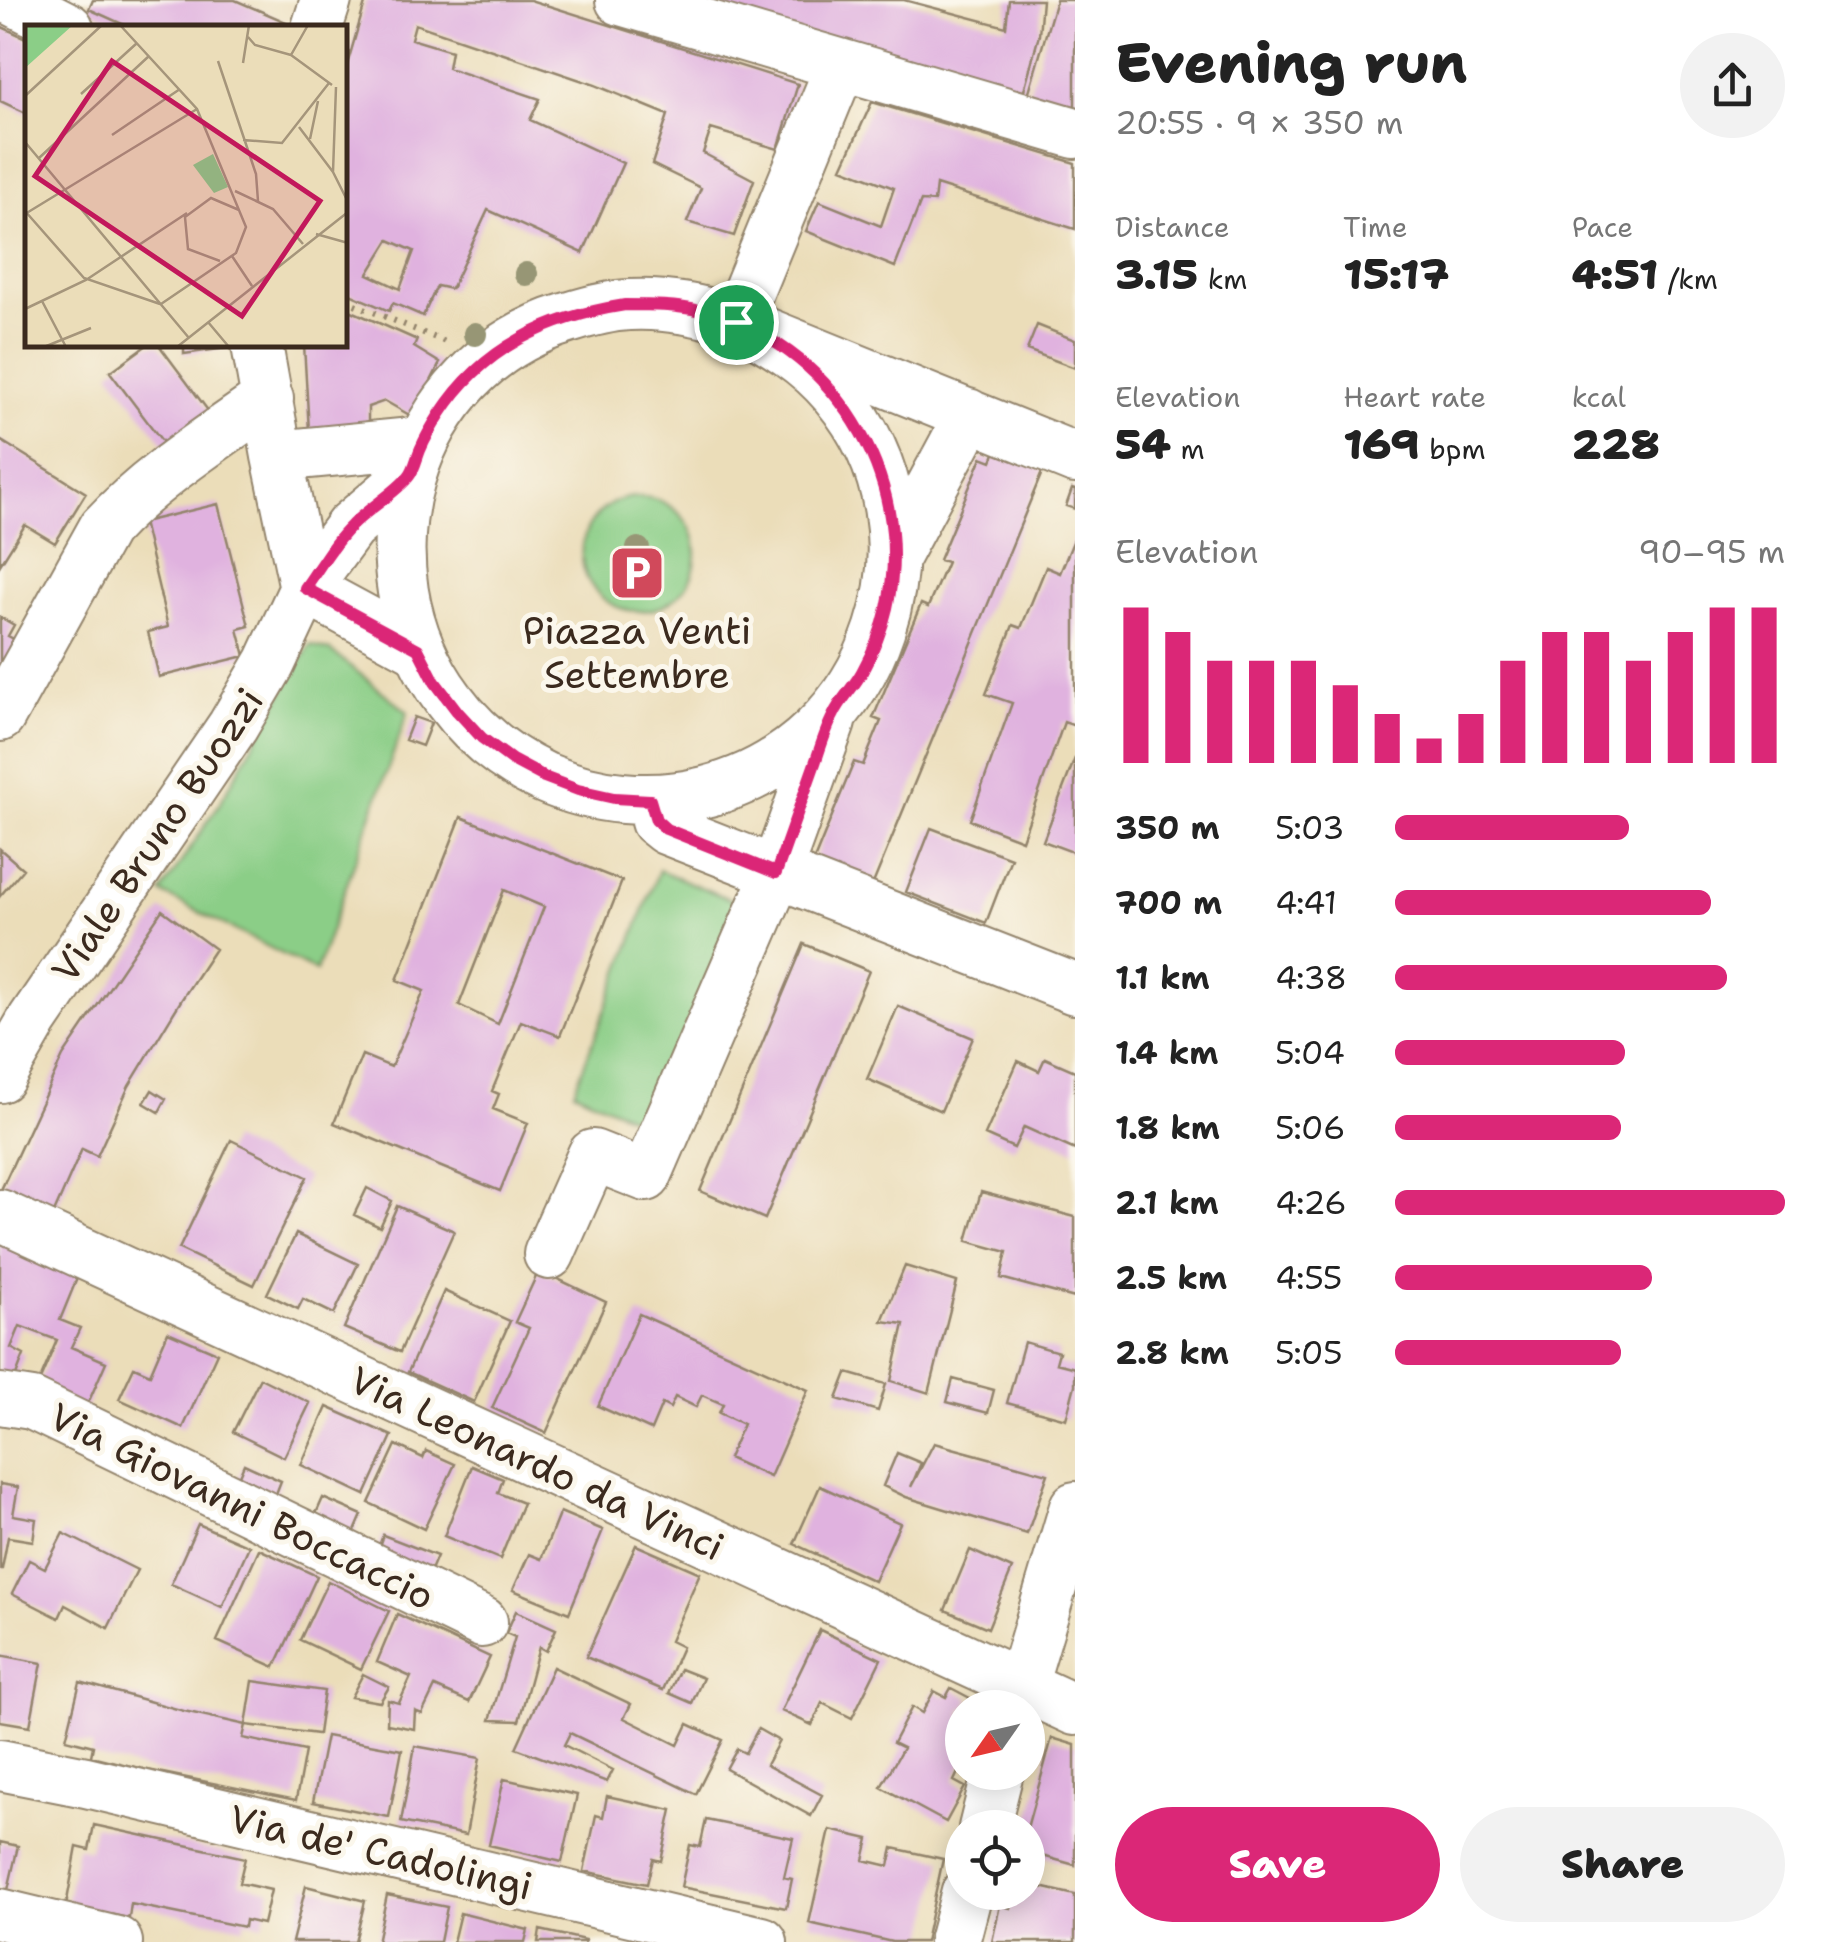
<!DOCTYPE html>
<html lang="en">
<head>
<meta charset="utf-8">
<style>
  :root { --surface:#fff; --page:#f2f2f2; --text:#222; --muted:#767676; --accent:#db2777 }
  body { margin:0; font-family:"Shantell Sans",sans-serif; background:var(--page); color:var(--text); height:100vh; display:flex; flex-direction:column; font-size:38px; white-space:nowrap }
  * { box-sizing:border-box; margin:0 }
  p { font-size:32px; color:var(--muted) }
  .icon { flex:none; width:55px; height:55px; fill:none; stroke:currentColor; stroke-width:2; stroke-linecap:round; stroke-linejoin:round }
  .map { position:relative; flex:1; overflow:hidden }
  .drawer { display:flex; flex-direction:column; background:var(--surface); width:750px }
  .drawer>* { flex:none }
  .needle { width:65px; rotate:236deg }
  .buttons { position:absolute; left:945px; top:1690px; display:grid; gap:20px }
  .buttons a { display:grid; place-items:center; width:100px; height:100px; border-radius:50%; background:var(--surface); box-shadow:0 5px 25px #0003; font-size:50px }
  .pin { position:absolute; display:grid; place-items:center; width:85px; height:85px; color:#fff; margin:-42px; border:5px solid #fff; border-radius:50%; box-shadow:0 2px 10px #0007 }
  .round { display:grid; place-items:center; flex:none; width:105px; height:105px; border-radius:52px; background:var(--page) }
  .overview { display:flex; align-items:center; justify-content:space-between; height:170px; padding:0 40px }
  h1 { font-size:55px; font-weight:800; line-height:75px }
  .metrics { display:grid; grid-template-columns:repeat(3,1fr); gap:15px; height:170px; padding:10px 40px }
  .metrics div { display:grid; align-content:center }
  .metrics b { font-size:42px; font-weight:800 }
  .metrics small { font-size:28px; font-weight:400 }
  .metrics p { font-size:28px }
  .chart { height:280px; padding:20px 40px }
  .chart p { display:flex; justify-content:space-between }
  .chart svg { width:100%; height:180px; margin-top:10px; stroke:var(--accent); stroke-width:6 }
  .action { display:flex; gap:20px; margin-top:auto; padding:20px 40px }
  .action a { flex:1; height:115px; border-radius:60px; background:var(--accent); color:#fff; font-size:40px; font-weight:800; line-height:115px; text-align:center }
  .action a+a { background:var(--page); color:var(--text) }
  ul { padding:0 40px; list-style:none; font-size:32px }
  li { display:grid; grid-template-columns:160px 120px 1fr; align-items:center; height:75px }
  li i { height:25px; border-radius:12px; background:var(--accent) }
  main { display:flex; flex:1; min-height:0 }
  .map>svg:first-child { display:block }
</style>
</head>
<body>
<main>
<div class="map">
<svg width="1075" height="1942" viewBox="0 0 1075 1942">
  <rect width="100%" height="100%" fill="#fbf7ec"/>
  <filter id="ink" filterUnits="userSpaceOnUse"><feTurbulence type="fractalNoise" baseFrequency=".01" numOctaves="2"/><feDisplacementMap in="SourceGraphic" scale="20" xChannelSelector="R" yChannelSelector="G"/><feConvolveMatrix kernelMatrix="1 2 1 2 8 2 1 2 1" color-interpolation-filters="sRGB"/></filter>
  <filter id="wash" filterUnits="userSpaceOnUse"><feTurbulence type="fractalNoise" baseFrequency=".0048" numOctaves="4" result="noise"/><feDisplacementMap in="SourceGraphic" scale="40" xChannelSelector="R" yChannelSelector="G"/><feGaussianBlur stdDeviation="2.25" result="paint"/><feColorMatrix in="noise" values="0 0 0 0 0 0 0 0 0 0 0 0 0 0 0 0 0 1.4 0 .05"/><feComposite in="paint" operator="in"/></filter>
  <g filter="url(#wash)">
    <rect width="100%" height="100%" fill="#ebddb9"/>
    <!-- green -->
    <path fill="#8bce87" stroke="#637c52" stroke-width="2.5" d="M582 554a57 57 0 1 1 114 0a57 57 0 1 1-114 0Z
      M310 645 331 651 408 712 316 971 161 893 218 806Z
      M659 870 744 905 649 1125 574 1091Z"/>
    <g id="blocks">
      <!-- building -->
      <path fill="#e0b2df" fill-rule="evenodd" d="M93 0H235L286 22 284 28H131L89 9Z
        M366 0H530L798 84 778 149 711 129 703 153 754 180 734 236 687 222 701 188 652 164 668 115 595 85 415 24 411 39 451 51 448 68 540 99 530 120 623 163 583 253 488 210 451 289 437 286 423 316 393 303 389 311 345 292V72ZM389 240 414 251 400 289 368 274Z
        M678 0H904L1006 27 1009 0H1042L1039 35 1023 94Z
        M1056 0H1075V110L1028 95Z
        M0 26 28 39V114L0 101Z
        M872 102 1075 163V229L936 185 934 202 921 201 895 267 806 231 819 201 881 226 894 188 842 168Z
        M345 308 417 340 414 347 440 363 413 417 385 401 368 407V426L309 431 304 345H345Z
        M1037 325 1075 340V368L1027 350Z
        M147 345H159L218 424 174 457 110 372Z
        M184 345H234V347L184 354Z
        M0 440 86 493 55 543 25 525 0 565Z
        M996 451 1043 470 868 896 812 865 854 762 863 765 881 721 873 718 921 604 928 607 947 562 939 560 982 457 992 461Z
        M1072 489 1075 490V509L1066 506Z
        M218 504 249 626 238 629 245 656 159 677 148 632 168 627 143 522Z
        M1075 537V726L1064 722 1022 840 970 820 1012 703 986 694 1013 625 1021 628 1046 567 1060 573Z
        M0 617 14 625 8 636 27 646 0 695Z
        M414 717 431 723 422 746 405 740Z
        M1075 758V853L1043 841Z
        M461 817 622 881 560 1036 521 1021 492 1091 499 1094 493 1109 528 1123 500 1191 334 1123 362 1055 391 1067 424 991 397 980ZM504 890 544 907 498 1024 459 1005Z
        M931 828 1011 858 986 923 906 892Z
        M0 849 23 869 0 896Z
        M162 910 215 949 182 999 129 1086 97 1156 82 1149 52 1217 0 1192 63 1056Z
        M804 944 869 971 765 1219 700 1191Z
        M898 1006 973 1038 941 1111 867 1079Z
        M1045 1058 1075 1071V1150L1024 1127 1014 1148 985 1135 1018 1061 1039 1071Z
        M152 1090 166 1099 159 1112 144 1103Z
        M231 1140 307 1177 254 1285 179 1249Z
        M367 1188 392 1201 380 1227 354 1215Z
        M981 1192 1075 1217V1298L1001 1278 1007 1252 967 1241Z
        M397 1206 454 1231 400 1352 344 1328Z
        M296 1234 358 1264 334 1314 303 1299 298 1309 267 1294Z
        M0 1239 80 1271 60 1320 80 1328 71 1347 106 1362 82 1417 33 1396 57 1340 20 1326 11 1348 24 1355 9 1394 0 1393Z
        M905 1266 957 1282 929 1393 891 1381 904 1324 882 1321Z
        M539 1270 606 1302 546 1433 492 1408 529 1328 515 1322Z
        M444 1291 510 1321 474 1402 408 1372Z
        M639 1314 808 1390 770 1477 728 1458 743 1424 719 1413 723 1404 702 1395 696 1407 675 1397 670 1408 662 1404 651 1430 598 1406Z
        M168 1332 217 1353 183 1428 119 1399 134 1367 150 1374Z
        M1024 1342 1059 1352 1056 1363 1075 1368V1385L1066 1419 1007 1403Z
        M847 1373 886 1384 878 1411 837 1399Z
        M260 1378 310 1403 284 1457 233 1432Z
        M953 1379 994 1390 988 1413 947 1402Z
        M327 1407 392 1436 365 1495 301 1465Z
        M934 1443 1048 1474 1027 1534 906 1497 883 1486 897 1453 921 1463 911 1487Z
        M396 1445 423 1458 426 1451 455 1464 424 1529 369 1503Z
        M244 1464 281 1481 272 1504 234 1487Z
        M472 1466 503 1479 498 1493 523 1503 500 1559 444 1536Z
        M0 1484 18 1487 13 1515 36 1519 33 1541 8 1537 2 1569H0Z
        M820 1486 900 1523 874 1581 794 1544Z
        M323 1498 362 1515 350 1543 311 1525Z
        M560 1512 603 1530 569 1613 513 1590 529 1554 541 1559Z
        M198 1524 249 1546 222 1607 171 1584Z
        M63 1533 137 1570 108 1628 65 1605 59 1618 12 1594 29 1560 45 1568Z
        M383 1535 437 1556 429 1575 376 1554Z
        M636 1545 700 1573 670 1641 682 1647 663 1690 586 1657Z
        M259 1549 317 1576 275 1667 217 1641Z
        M970 1550 1012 1569 988 1628 945 1610Z
        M328 1581 389 1611 361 1669 300 1640Z
        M516 1611 556 1629 546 1651 539 1647 519 1721 490 1720 515 1637 506 1633Z
        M397 1614 490 1657 469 1702 435 1687 422 1714 415 1711 414 1729 387 1724 388 1700 399 1703 411 1677 377 1662Z
        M820 1630 881 1659 852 1718 822 1703 812 1725 781 1711Z
        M0 1655 42 1663 30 1726 0 1721Z
        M553 1667 631 1704 624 1718 678 1745 688 1724 723 1740 696 1794 570 1733 564 1745 613 1770 607 1782 516 1748Z
        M680 1669 703 1678 692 1703 669 1693Z
        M363 1674 389 1687 380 1702 351 1697Z
        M253 1681 324 1691 318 1734 246 1725Z
        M80 1682 184 1711 246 1725 243 1738 305 1751 296 1800 143 1769 91 1756 93 1746 66 1739Z
        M951 1688 970 1698 966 1708H962V1764L954 1781 965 1787 946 1822 881 1787 903 1748 893 1743 912 1707 922 1713 934 1691 946 1697Z
        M758 1729 779 1741 766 1765 822 1795 811 1816 726 1769 737 1749 745 1753Z
        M326 1736 402 1750 389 1817 313 1802Z
        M1052 1738 1075 1745V1865L1028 1852 1027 1828Z
        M415 1746 480 1758 466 1835 401 1822Z
        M504 1779 577 1795 562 1862 489 1845Z
        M607 1796 672 1810 661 1861 653 1859 647 1884 584 1871 596 1815 603 1817Z
        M706 1820 793 1838 784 1877 792 1879 786 1908 681 1887 690 1845 700 1847Z
        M94 1825 245 1858 239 1883 271 1890 263 1924 245 1920 244 1927 131 1904 129 1918 66 1906 77 1847 89 1850Z
        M830 1830 869 1839 864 1860 889 1866 893 1848 943 1859 925 1942H892L809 1923Z
        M0 1842 18 1846 8 1890 0 1888Z
        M1028 1884 1075 1895V1942H992L1000 1905 1010 1908 1013 1892H1028Z
        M306 1886 365 1901 355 1942H292Z
        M387 1895 447 1907 440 1942H377Z
        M460 1913 528 1930 525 1942H453Z
        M540 1930 585 1940V1942H538Z"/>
    </g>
  </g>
  <g filter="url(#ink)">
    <use href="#blocks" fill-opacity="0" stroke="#93846c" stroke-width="2.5"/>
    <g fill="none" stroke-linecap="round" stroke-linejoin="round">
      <!-- minor casing -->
      <g stroke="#93846c" stroke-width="54">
        <path id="minor" d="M13 0 68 28
          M621 0 1075 133
          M317 28 326 0
          M736 321C774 340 808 361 836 394 953 533 879 749 705 792 652 805 595 800 545 778 507 760 473 733 449 700 350 567 405 366 568 318 587 312 608 306 629 305 666 303 700 310 736 321L1075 458
          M736 321 841 65
          M257 345 277 456 305 588
          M277 456 423 442
          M894 557 960 434 968 414
          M305 588 418 649
          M0 716 104 528C151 477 212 439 268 399
          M651 799 656 821 666 829 1075 989
          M0 1077 33 1020 233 726 270 663 305 588 350 527 410 476
          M0 1215 1075 1710
          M549 1254 593 1155 646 1176 768 894 830 722
          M0 1399 32 1404 482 1622
          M1015 1708 1075 1507
          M0 1765 86 1782 762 1942
          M984 1828 998 1772
          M0 1914 117 1942
          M954 1942 967 1892"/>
      </g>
      <!-- path -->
      <path stroke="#93846c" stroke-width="6" stroke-dasharray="2.5 8" stroke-linecap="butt" d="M345 300 450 344"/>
      <!-- minor -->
      <use href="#minor" stroke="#fff" stroke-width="50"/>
    </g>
    <!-- trees -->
    <g fill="#979675">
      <circle cx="526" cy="274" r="12"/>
      <circle cx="475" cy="334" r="12"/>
      <circle cx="638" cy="549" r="12"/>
    </g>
  </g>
  <g fill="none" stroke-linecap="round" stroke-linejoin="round" filter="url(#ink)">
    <!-- route casing -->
    <g stroke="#fff" stroke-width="20">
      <path id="route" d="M625 305C651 305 676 305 701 311 831 342 917 476 887 608 882 630 873 652 862 672 854 687 840 700 833 716 825 731 820 749 814 766 801 802 789 837 776 873L666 829 656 820 650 800 614 798 578 790 544 777 512 760 482 738 457 711 435 682 418 649 305 588C320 567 333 543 351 526 367 509 396 493 409 476 415 469 417 456 421 448 426 436 433 425 440 414 483 347 549 317 625 305Z"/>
    </g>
    <!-- route -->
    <use href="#route" stroke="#db2777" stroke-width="12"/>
  </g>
  <!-- icons -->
  <defs>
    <g id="parking-square" transform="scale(2.875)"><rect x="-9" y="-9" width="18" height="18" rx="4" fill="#d1495b" stroke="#fbf7ec"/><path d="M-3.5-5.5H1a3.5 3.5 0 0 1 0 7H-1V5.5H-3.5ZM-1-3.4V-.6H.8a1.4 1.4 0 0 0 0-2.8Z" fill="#fff"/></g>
  </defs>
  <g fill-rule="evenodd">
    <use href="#parking-square" x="637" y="573"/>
  </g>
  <g text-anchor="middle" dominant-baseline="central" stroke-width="10" stroke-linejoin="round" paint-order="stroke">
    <!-- poi labels -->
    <g font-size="38" fill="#3b2a1e" stroke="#fbf7ec">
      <text x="637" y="630">Piazza Venti<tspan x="637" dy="44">Settembre</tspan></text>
    </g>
    <!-- street labels -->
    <g font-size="38" fill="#3b2a1e" stroke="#fbf7ec">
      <text transform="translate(157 835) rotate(-56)">Viale Bruno Buozzi</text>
      <text transform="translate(537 1463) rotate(25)">Via Leonardo da Vinci</text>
      <text transform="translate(242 1506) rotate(26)">Via Giovanni Boccaccio</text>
      <text transform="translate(381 1852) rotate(13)">Via de' Cadolingi</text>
    </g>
  </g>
  <!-- overview -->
  <g transform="translate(25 25)">
    <rect width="322" height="322" fill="#ebddb9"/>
    <path d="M0 0H48L0 43ZM188 129 203 162 189 168 168 140Z" fill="#8bce87"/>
    <path fill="none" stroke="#a5957b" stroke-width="2.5" d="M95 0 172 84 221 202 211 228 136 279M223 12 230 20 266 30M266 30 307 60M266 30 283 0M193 36 231 149 233 176M218 38 224 0M311 62 308 147 323 177M56 69 112 18M0 71 77 0M274 102 308 147M87 110 155 64M285 114 293 76M218 115 257 118 304 58M0 117 164 313M14 133 124 31M210 166 248 184 278 219M0 186 59 253 135 279M0 189 172 84M291 209 323 218M207 231 227 261M195 236 163 224 160 192 186 173 214 185M17 276 41 322M0 284 61 255 162 188M183 297 204 322M19 322 66 303M152 322 323 187"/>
    <path fill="#c2185b" fill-opacity="0.15" stroke="#c2185b" stroke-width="5" d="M87 36 295 176 217 291 10 151Z"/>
    <rect width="322" height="322" fill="none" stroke="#3b2a1e" stroke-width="5"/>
  </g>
</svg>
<div class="buttons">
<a><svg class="needle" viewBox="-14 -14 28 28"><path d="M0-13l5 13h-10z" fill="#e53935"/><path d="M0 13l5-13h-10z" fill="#767676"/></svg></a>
<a><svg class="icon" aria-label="locate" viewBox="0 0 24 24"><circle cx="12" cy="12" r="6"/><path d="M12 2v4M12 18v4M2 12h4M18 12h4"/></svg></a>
</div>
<div class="pin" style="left:736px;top:322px;background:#1e9e55"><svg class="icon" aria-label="arrive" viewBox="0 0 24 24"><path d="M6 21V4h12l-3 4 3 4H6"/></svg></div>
</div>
<section class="drawer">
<div class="overview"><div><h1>Evening run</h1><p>20:55 · 9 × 350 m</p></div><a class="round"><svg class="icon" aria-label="share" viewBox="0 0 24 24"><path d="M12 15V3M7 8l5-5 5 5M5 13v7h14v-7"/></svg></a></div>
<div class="metrics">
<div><p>Distance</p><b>3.15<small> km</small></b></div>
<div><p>Time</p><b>15:17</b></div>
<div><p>Pace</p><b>4:51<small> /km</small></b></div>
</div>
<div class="metrics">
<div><p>Elevation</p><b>54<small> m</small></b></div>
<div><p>Heart rate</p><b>169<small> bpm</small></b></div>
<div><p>kcal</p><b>228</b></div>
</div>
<div class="chart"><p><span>Elevation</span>90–95 m</p>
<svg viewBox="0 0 160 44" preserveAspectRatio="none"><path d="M5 44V6M15 44V12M25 44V19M35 44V19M45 44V19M55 44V25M65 44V32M75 44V38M85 44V32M95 44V19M105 44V12M115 44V12M125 44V19M135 44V12M145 44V6M155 44V6"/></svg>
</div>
<ul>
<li><b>350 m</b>5:03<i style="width:60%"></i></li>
<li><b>700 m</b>4:41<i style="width:81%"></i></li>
<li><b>1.1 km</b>4:38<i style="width:85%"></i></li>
<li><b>1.4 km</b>5:04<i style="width:59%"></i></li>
<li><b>1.8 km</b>5:06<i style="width:58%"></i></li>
<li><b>2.1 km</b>4:26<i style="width:100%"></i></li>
<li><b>2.5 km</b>4:55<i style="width:66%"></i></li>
<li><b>2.8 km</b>5:05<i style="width:58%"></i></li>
</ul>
<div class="action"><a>Save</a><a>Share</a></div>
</section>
</main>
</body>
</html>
